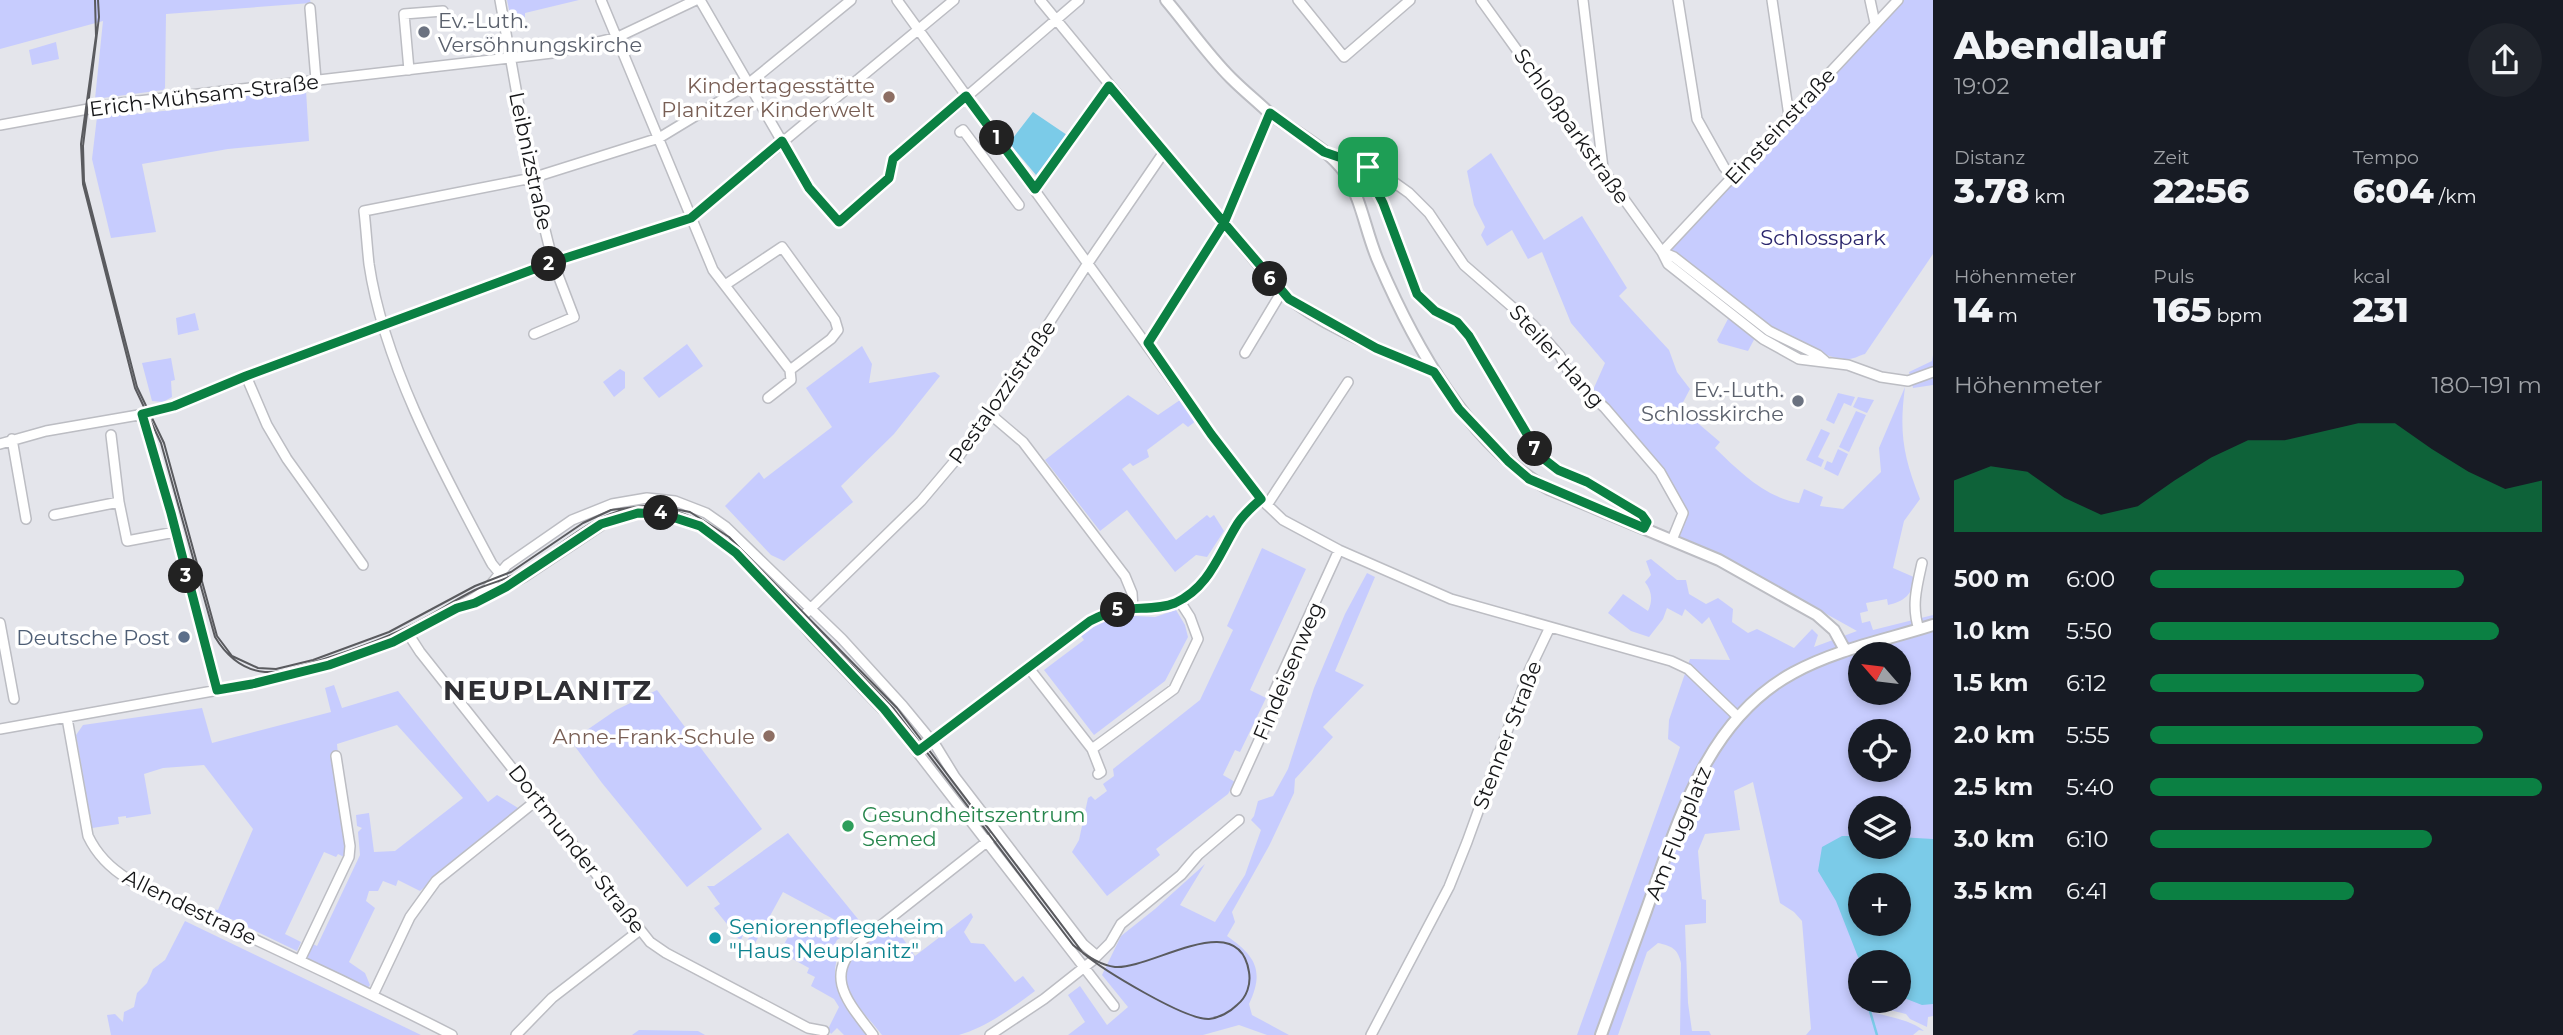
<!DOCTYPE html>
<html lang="de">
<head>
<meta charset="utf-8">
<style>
  :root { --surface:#171b24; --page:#20242c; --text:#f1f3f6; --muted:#9ea1a6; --accent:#0b8043 }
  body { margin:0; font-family:Montserrat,sans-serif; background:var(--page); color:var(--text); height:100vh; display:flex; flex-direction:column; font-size:26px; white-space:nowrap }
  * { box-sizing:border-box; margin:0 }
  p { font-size:23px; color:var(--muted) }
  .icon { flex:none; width:38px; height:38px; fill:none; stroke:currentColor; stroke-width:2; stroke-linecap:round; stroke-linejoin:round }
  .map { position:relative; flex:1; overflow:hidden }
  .details { display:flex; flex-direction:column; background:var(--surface); width:630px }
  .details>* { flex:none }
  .needle { width:46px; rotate:298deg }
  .controls { position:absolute; left:1848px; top:642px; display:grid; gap:14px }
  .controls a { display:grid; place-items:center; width:63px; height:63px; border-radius:50%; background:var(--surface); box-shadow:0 4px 10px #0003; font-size:35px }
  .pin { position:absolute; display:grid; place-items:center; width:60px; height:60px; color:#fff; margin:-30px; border-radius:14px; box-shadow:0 4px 10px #0006 }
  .km { position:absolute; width:35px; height:35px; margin:-18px; border-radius:50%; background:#222; color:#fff; font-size:19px; line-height:35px; text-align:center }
  .round { display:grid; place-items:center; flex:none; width:74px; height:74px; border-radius:37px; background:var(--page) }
  .overview { display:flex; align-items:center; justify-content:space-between; height:119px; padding:0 21px }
  h1 { font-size:38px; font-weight:800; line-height:52px }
  .stats { display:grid; grid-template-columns:repeat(3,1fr); gap:10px; height:119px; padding:7px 21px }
  .stats div { display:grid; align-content:center }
  .stats b { font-size:35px; font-weight:800 }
  .stats small { font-size:19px; font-weight:400 }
  .stats p { font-size:19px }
  .chart { height:196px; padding:14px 21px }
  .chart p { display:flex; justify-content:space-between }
  .chart svg { width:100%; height:126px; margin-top:7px; fill:var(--accent); opacity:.7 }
  ul { padding:0 21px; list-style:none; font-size:23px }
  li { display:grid; grid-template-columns:112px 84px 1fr; align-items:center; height:52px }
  li i { height:18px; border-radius:9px; background:var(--accent) }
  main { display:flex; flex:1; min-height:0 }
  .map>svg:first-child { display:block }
</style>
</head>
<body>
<main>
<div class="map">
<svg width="1933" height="1035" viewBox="0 0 1933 1035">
  <rect width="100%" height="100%" fill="#e4e5eb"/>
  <!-- green -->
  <path fill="#c7ccfe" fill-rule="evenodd" d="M0 0H310L311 3 166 14 165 88 163 90 95 99 103 21 0 49Z
    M507 0H579L525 13V22L522 27 513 29Z
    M1904 0H1933V254L1865 354C1860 355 1854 359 1849 359 1807 362 1704 277 1669 250Z
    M56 42 59 59 32 65 29 50Z
    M306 90 309 141 228 149 142 164 156 232 111 238 92 159 97 117 133 108V114L213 106 215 99Z
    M1491 153 1544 240 1582 216 1627 288 1619 296 1669 350 1677 372 1690 389 1680 408 1720 442 1715 448C1739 471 1764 497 1799 503L1804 489 1823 497 1820 506 1843 509 1881 472 1879 448 1905 387C1899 432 1903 456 1920 499L1904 521 1893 568 1916 578C1911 595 1905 601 1888 605L1887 599 1866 603 1868 611 1860 613 1862 623 1870 621 1873 630 1933 615V1016L1928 1017 1927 1027 1910 1019 1906 1014 1865 1004 1864 1001H1899V962H1860V993L1856 984 1850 986C1853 993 1854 1001 1860 1006 1876 1017 1906 1016 1924 1031L1919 1030 1913 1035H1806L1811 1029 1802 921 1794 912 1780 903 1753 782 1734 791 1740 830 1705 834 1698 851 1702 899 1706 900V923L1685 925 1688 1003 1692 1031H1709L1711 1035H1680L1681 963C1678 949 1672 946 1658 943L1647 952 1618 1035H1577L1677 756 1680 747 1668 739 1669 720 1690 659 1730 660 1709 617 1702 624 1685 609 1682 616 1667 608 1663 619 1649 637 1631 631 1608 613 1623 594 1648 611C1653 601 1652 591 1645 582L1651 575 1646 561 1651 559 1677 580H1686L1689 594 1706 604 1718 598 1733 609 1732 622 1748 633 1757 629 1794 648 1812 629 1818 635 1814 647 1857 631 1733 562 1677 536 1688 515C1669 477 1624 419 1593 390L1605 363 1571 323 1542 252 1528 259 1512 230 1487 246 1481 235 1485 227 1474 205 1467 171ZM1860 654H1899V693H1860ZM1860 732H1899V770H1860ZM1860 808H1899V847H1860ZM1860 886H1899V924H1860Z
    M195 313 199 330 178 335 176 318Z
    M1729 317 1756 336 1748 351 1719 343 1717 340Z
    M687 344 703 366 659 398 643 378Z
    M862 346 872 364 869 383 935 372 940 376 894 434 841 486 853 502 784 561 771 555 725 506 759 472 764 479 832 427 806 388Z
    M1933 355V385L1913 388 1909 372 1932 361Z
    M171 358 175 380 171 381 172 397 163 402 152 401 142 363Z
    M620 369 625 372V388L614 397 603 382Z
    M1838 393 1855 397 1851 406 1844 403 1834 424 1826 420Z
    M1128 395 1158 415 1180 400 1196 421 1188 427 1183 423 1147 450 1149 457 1133 466 1130 463 1122 469 1176 540 1207 515 1210 518 1214 515 1224 531 1207 557 1196 555 1175 572 1127 510 1100 531 1045 460Z
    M1858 397 1874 400 1867 413 1853 407Z
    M1856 411 1866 415 1849 452 1839 447Z
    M1821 429 1830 433 1818 457 1824 460 1821 467 1806 460Z
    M1838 449 1848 454 1838 476 1824 469 1827 461 1832 463Z
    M1262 548 1306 569 1250 690 1266 698 1240 752 1235 750 1223 775 1235 782 1228 794 1156 849 1160 855 1107 896 1072 852 1079 840 1088 798 1091 796 1095 800 1107 791 1103 784 1114 776 1113 769 1200 700 1233 630 1227 626Z
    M1367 573 1375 577 1335 671 1364 685 1323 727 1333 737 1295 779 1294 793 1269 846 1232 912 1235 922 1227 936C1255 956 1265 970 1249 1004L1252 1015 1289 1035H1267L1239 1025 1203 1035H1068L1085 1022 1068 995 1080 986 1107 1025 1128 1007 1102 975 1121 936 1155 909 1205 864 1180 905 1215 922 1245 875 1261 830 1251 820 1254 816 1258 801 1273 796 1288 769 1314 688 1345 614Z
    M1176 610 1185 625 1188 637 1165 681 1094 735 1044 670 1084 640 1079 633 1102 619 1116 615 1155 617Z
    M334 685 342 708 398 691 488 802 497 795 518 808 420 891 398 880 396 886 383 881 378 891H369L366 901 375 908 349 962 365 973 370 985 367 989 313 964 307 958 313 944 317 946 360 855 358 832 362 828 357 826 356 815 369 813 374 852 395 851 463 798 397 725 337 744 347 848 346 858 338 854 336 857 324 852 285 934 301 942 297 951 231 919 224 920 211 914 213 909 218 910 253 829 204 765 163 768 144 774 151 814 126 818V816L118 817 119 824 92 828 76 735 83 725 202 708 212 743 331 712 325 688Z
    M657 690 762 829 687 887 602 783 571 741 616 710Z
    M788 833 862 924 837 940 833 948 840 952C824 983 850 1012 867 1035H844L837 1028 831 1034 828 1029 839 1007 834 999 811 986 815 977 807 973 809 968 780 952 797 920 826 936 829 931 832 932 837 921 783 892 753 947 747 943 749 937 743 935 741 940 734 936 735 934 714 908 720 904 707 886H714Z
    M971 913 973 917 964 932 971 943 984 944 1015 982 1023 976 1035 991C1012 1008 987 1027 959 1035H882C873 1023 855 1005 848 992 834 961 873 939 893 924L915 956Z
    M185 921 421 1035H111L107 1015 115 1014 123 1022 124 1012 134 1007 137 993 147 983 153 969 165 960Z
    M639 1030 698 1031 705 1035H632Z"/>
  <!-- water -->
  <path fill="#7bcbe8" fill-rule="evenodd" d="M1033 112 1067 135 1036 175 1009 143Z
    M1842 836H1860V847H1899V837L1933 839V1004L1922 1005 1899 996V962H1862L1858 957 1836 901 1818 871 1822 847ZM1860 886H1899V924H1860Z"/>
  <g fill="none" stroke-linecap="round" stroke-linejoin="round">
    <!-- stream -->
    <path stroke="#7bcbe8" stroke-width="2.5" d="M1867 1001 1877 1035"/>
    <!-- minor casing -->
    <g stroke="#bcbdc3" stroke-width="12">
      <path id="minor" d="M500 0 532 178 553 262 574 317 534 334
        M601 0 713 270 790 370 791 380 768 398
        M700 0 809 188 839 222 889 178 893 160 1079 0
        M897 0 1211 434 1261 499 1283 520 1339 550 1451 599 1671 661 1688 669 1738 717
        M1040 0 1281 293C1325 329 1382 350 1434 372
        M1298 0 1344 57 1410 0
        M1481 0 1662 252 1668 264 1763 339 1799 359 1848 365 1881 377 1908 381 1933 372
        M1583 0 1603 168
        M1678 0 1697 119 1724 167 1732 177
        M1772 0 1789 116
        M1870 0 1875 23
        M310 8 316 80
        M409 70 404 14 443 11
        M0 125 121 103 552 53 618 37 696 0
        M960 132 963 130 969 138 1019 205
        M1329 154 1368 167 1388 178 1409 193 1429 213 1464 265 1533 325 1560 356 1572 378 1605 408 1660 472 1683 513 1672 540
        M1368 167 1367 172 1383 203 1417 294 1435 311 1457 322 1469 336 1540 456 1557 470 1587 482 1642 515 1647 522 1644 528
        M1035 189 1109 86
        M1662 252 1898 0
        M1662 252 1674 257 1769 331 1818 355 1825 361
        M725 285 782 247 835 320 838 330 831 339 790 370
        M1148 343 1224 223 1270 113
        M1245 353 1281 293
        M246 376 267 425 287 459 363 565
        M142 414 171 513 217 690
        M990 414 1023 442 1125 576 1132 593 1133 609
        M111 435 119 502 127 541 175 532
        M12 439 26 519
        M0 444 46 431 150 413 174 406 246 376 553 262 691 218 954 0
        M1267 505 1348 382
        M54 515 119 502
        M506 587 502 576 492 564C444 474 384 366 369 264 367 246 366 228 364 211L532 178 659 138 748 84 851 0
        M476 603 524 577 608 521 637 513H650L663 514 700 525 736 553 785 603 812 636 890 717 1114 1006
        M800 619 921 501 959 456 990 414 1088 263 1164 152
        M0 623 14 699
        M1919 629C1911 607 1917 585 1922 563
        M409 635 420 652 650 942 666 953 808 1028 824 1031
        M1028 667 1092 749 1101 772 1098 774
        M67 718 88 836C97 855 110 868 128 879 166 903 212 920 254 939 321 970 387 1002 452 1035
        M0 729 252 684 329 665 393 642 474 598 487 589 507 565 572 520 612 504 647 498 675 501 706 513 726 527 842 639 903 706 936 746 955 777 1083 944 1097 956
        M1092 749 1174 689 1198 639 1190 617 1179 600
        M918 751 1090 621C1098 617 1106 613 1115 611 1135 606 1155 611 1175 603 1210 587 1219 553 1238 523 1244 514 1253 506 1261 499
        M1236 791 1275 705 1274 692 1339 550
        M300 960 349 857 350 846 336 756
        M373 995 410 917 436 881 537 800
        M516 1035 552 998 640 930
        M873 1035C850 1004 821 976 860 942L998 833
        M990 1035 1044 999 1092 961 1110 943 1121 924 1181 875 1198 855 1239 820
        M1371 1035 1449 887 1467 842 1529 671 1550 627"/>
    </g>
    <!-- major casing -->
    <g stroke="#bcbdc3" stroke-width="14">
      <path id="major" d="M1166 0C1188 26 1207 54 1231 78 1242 89 1254 99 1266 110 1291 131 1326 146 1345 173 1362 200 1366 234 1379 263 1413 342 1470 448 1549 489L1719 560 1817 615 1834 630 1845 650
        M1601 1035C1616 993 1631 952 1646 911 1678 823 1705 721 1793 673 1837 649 1886 640 1933 625"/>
    </g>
    <!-- minor -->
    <use href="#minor" stroke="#fff" stroke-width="9"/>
    <!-- major -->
    <use href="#major" stroke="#fff" stroke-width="10"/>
    <!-- tram -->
    <path stroke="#5a5b5f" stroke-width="2" d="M95 0 96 36 81 144 83 184 135 388 161 443 215 637C226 655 242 670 265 672 281 673 296 667 311 663 345 653 379 641 410 626 432 615 453 601 475 590 490 583 506 580 519 572 559 549 591 512 639 507 678 504 711 524 739 549L894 709 1073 945C1085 955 1099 965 1115 967 1151 970 1239 906 1249 972 1251 984 1247 997 1237 1005 1230 1012 1219 1018 1209 1019 1185 1020 1103 970 1083 953L897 708 729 537 690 512 653 505 611 510 583 523 511 572 475 586 389 632 313 660 276 669 258 668 232 656 217 636 164 443 137 387 84 181 83 146 99 17 98 0"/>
  </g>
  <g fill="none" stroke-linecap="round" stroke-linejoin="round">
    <!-- route casing -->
    <g stroke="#fff" stroke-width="14">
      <path id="route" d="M1368 167 1324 152 1270 113 1224 223 1109 86 1035 189 966 96 893 159 889 178 839 222 809 188 782 141 691 218 553 262 246 376 174 406 142 414 171 513 217 690 252 684 329 665 393 642 457 608 475 603 506 587 601 524 638 513 663 514 700 526 736 553 884 709 918 751 1090 621C1098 617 1106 613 1115 611 1135 606 1155 611 1175 603 1210 587 1219 553 1238 523 1244 514 1253 506 1261 499L1211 434 1148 343 1224 223 1289 299 1376 348 1434 372 1459 409 1508 461 1529 479 1644 528 1647 522 1642 515 1587 482 1558 470 1540 456 1469 336 1457 322 1435 311 1417 294 1383 203 1367 172 1368 167"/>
    </g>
    <!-- route -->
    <use href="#route" stroke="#0b8043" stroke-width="9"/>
  </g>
  <!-- markers -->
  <g fill="#6b7280" stroke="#fff" stroke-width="2.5">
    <circle cx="424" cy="32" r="7"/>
    <circle cx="1798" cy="401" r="7"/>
  </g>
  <g fill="#8d6e63" stroke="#fff" stroke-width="2.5">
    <circle cx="889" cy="97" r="7"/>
    <circle cx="769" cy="736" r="7"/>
  </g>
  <circle fill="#5c6f8a" stroke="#fff" stroke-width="2.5" cx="184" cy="637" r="7"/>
  <circle fill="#2e9e5b" stroke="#fff" stroke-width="2.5" cx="848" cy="826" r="7"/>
  <circle fill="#0f9aa8" stroke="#fff" stroke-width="2.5" cx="715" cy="938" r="7"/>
  <g text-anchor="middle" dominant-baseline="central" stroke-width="7" stroke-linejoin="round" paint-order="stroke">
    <!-- worship labels -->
    <g font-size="21" fill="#5b616d" stroke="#fff" text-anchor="start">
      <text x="438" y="20">Ev.-Luth.<tspan x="438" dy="24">Versöhnungskirche</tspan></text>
      <text x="1784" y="389" text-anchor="end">Ev.-Luth.<tspan x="1784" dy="24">Schlosskirche</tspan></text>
    </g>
    <!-- education labels -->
    <g font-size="21" fill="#785e54" stroke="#fff" text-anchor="end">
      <text x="875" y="85">Kindertagesstätte<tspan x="875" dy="24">Planitzer Kinderwelt</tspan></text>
      <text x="755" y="736">Anne-Frank-Schule</text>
    </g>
    <!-- street labels -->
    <g font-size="21" fill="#151618" stroke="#fff">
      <text transform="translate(204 95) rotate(-7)">Erich-Mühsam-Straße</text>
      <text transform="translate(1572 126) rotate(55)">Schloßparkstraße</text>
      <text transform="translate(1780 126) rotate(-47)">Einsteinstraße</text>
      <text transform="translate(531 161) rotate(78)">Leibnizstraße</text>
      <text transform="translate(1557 356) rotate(48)">Steiler Hang</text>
      <text transform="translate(1002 392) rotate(-55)">Pestalozzistraße</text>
      <text transform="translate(1288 671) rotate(-67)">Findeisenweg</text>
      <text transform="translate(1507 735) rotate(-69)">Stenner Straße</text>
      <text transform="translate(1678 833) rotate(-68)">Am Flugplatz</text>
      <text transform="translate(577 849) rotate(52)">Dortmunder Straße</text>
      <text transform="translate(190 907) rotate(26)">Allendestraße</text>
    </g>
    <!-- park labels -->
    <g font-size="21" fill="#2a256c" stroke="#fff">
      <text x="1823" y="237">Schlosspark</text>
    </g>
    <!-- service labels -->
    <g font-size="21" fill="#4e5e75" stroke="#fff" text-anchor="end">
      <text x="170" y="637">Deutsche Post</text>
    </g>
    <!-- leisure labels -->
    <g font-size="21" fill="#27864d" stroke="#fff" text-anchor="start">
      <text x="862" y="814">Gesundheitszentrum<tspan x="862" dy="24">Semed</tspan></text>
    </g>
    <!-- culture labels -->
    <g font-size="21" fill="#0d838f" stroke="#fff" text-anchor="start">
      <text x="729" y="926">Seniorenpflegeheim<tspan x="729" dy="24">"Haus Neuplanitz"</tspan></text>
    </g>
    <!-- district labels -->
    <g font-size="28" font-weight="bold" letter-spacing="2" fill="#2f2f34" stroke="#fff">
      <text x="548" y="690">NEUPLANITZ</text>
    </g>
  </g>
</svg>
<div class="controls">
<a><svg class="needle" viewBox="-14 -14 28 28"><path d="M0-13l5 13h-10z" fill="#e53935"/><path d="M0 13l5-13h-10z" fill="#9ea1a6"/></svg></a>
<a><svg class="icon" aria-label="locate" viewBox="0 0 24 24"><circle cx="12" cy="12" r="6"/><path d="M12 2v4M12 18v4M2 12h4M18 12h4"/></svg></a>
<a><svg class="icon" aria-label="layers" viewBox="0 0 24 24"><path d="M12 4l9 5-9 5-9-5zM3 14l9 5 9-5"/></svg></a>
<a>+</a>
<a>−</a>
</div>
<div class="pin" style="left:1368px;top:167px;background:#1e9e55"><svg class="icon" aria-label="arrive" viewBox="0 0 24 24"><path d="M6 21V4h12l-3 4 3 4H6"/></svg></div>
<b class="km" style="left:997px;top:138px">1</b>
<b class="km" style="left:549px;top:264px">2</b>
<b class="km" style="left:186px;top:576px">3</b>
<b class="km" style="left:661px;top:513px">4</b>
<b class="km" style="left:1118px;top:610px">5</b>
<b class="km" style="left:1270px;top:279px">6</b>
<b class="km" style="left:1535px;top:449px">7</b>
</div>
<section class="details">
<div class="overview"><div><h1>Abendlauf</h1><p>19:02</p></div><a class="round"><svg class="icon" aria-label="share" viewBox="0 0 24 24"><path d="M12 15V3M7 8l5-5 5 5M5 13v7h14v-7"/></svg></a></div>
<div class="stats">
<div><p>Distanz</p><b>3.78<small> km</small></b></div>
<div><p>Zeit</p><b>22:56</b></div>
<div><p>Tempo</p><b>6:04<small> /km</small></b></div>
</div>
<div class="stats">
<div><p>Höhenmeter</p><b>14<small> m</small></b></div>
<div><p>Puls</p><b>165<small> bpm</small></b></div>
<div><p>kcal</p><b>231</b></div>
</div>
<div class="chart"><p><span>Höhenmeter</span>180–191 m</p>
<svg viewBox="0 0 160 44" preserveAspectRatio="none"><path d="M0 44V26L10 21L20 23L30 32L40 38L50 35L60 26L70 18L80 12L90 12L100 9L110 6L120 6L130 15L140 23L150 29L160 26V44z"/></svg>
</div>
<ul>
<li><b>500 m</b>6:00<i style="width:80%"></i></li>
<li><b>1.0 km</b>5:50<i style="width:89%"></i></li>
<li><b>1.5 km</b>6:12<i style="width:70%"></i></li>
<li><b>2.0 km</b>5:55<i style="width:85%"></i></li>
<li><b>2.5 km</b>5:40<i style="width:100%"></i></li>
<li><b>3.0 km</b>6:10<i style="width:72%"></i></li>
<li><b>3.5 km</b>6:41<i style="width:52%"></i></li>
</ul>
</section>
</main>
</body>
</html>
